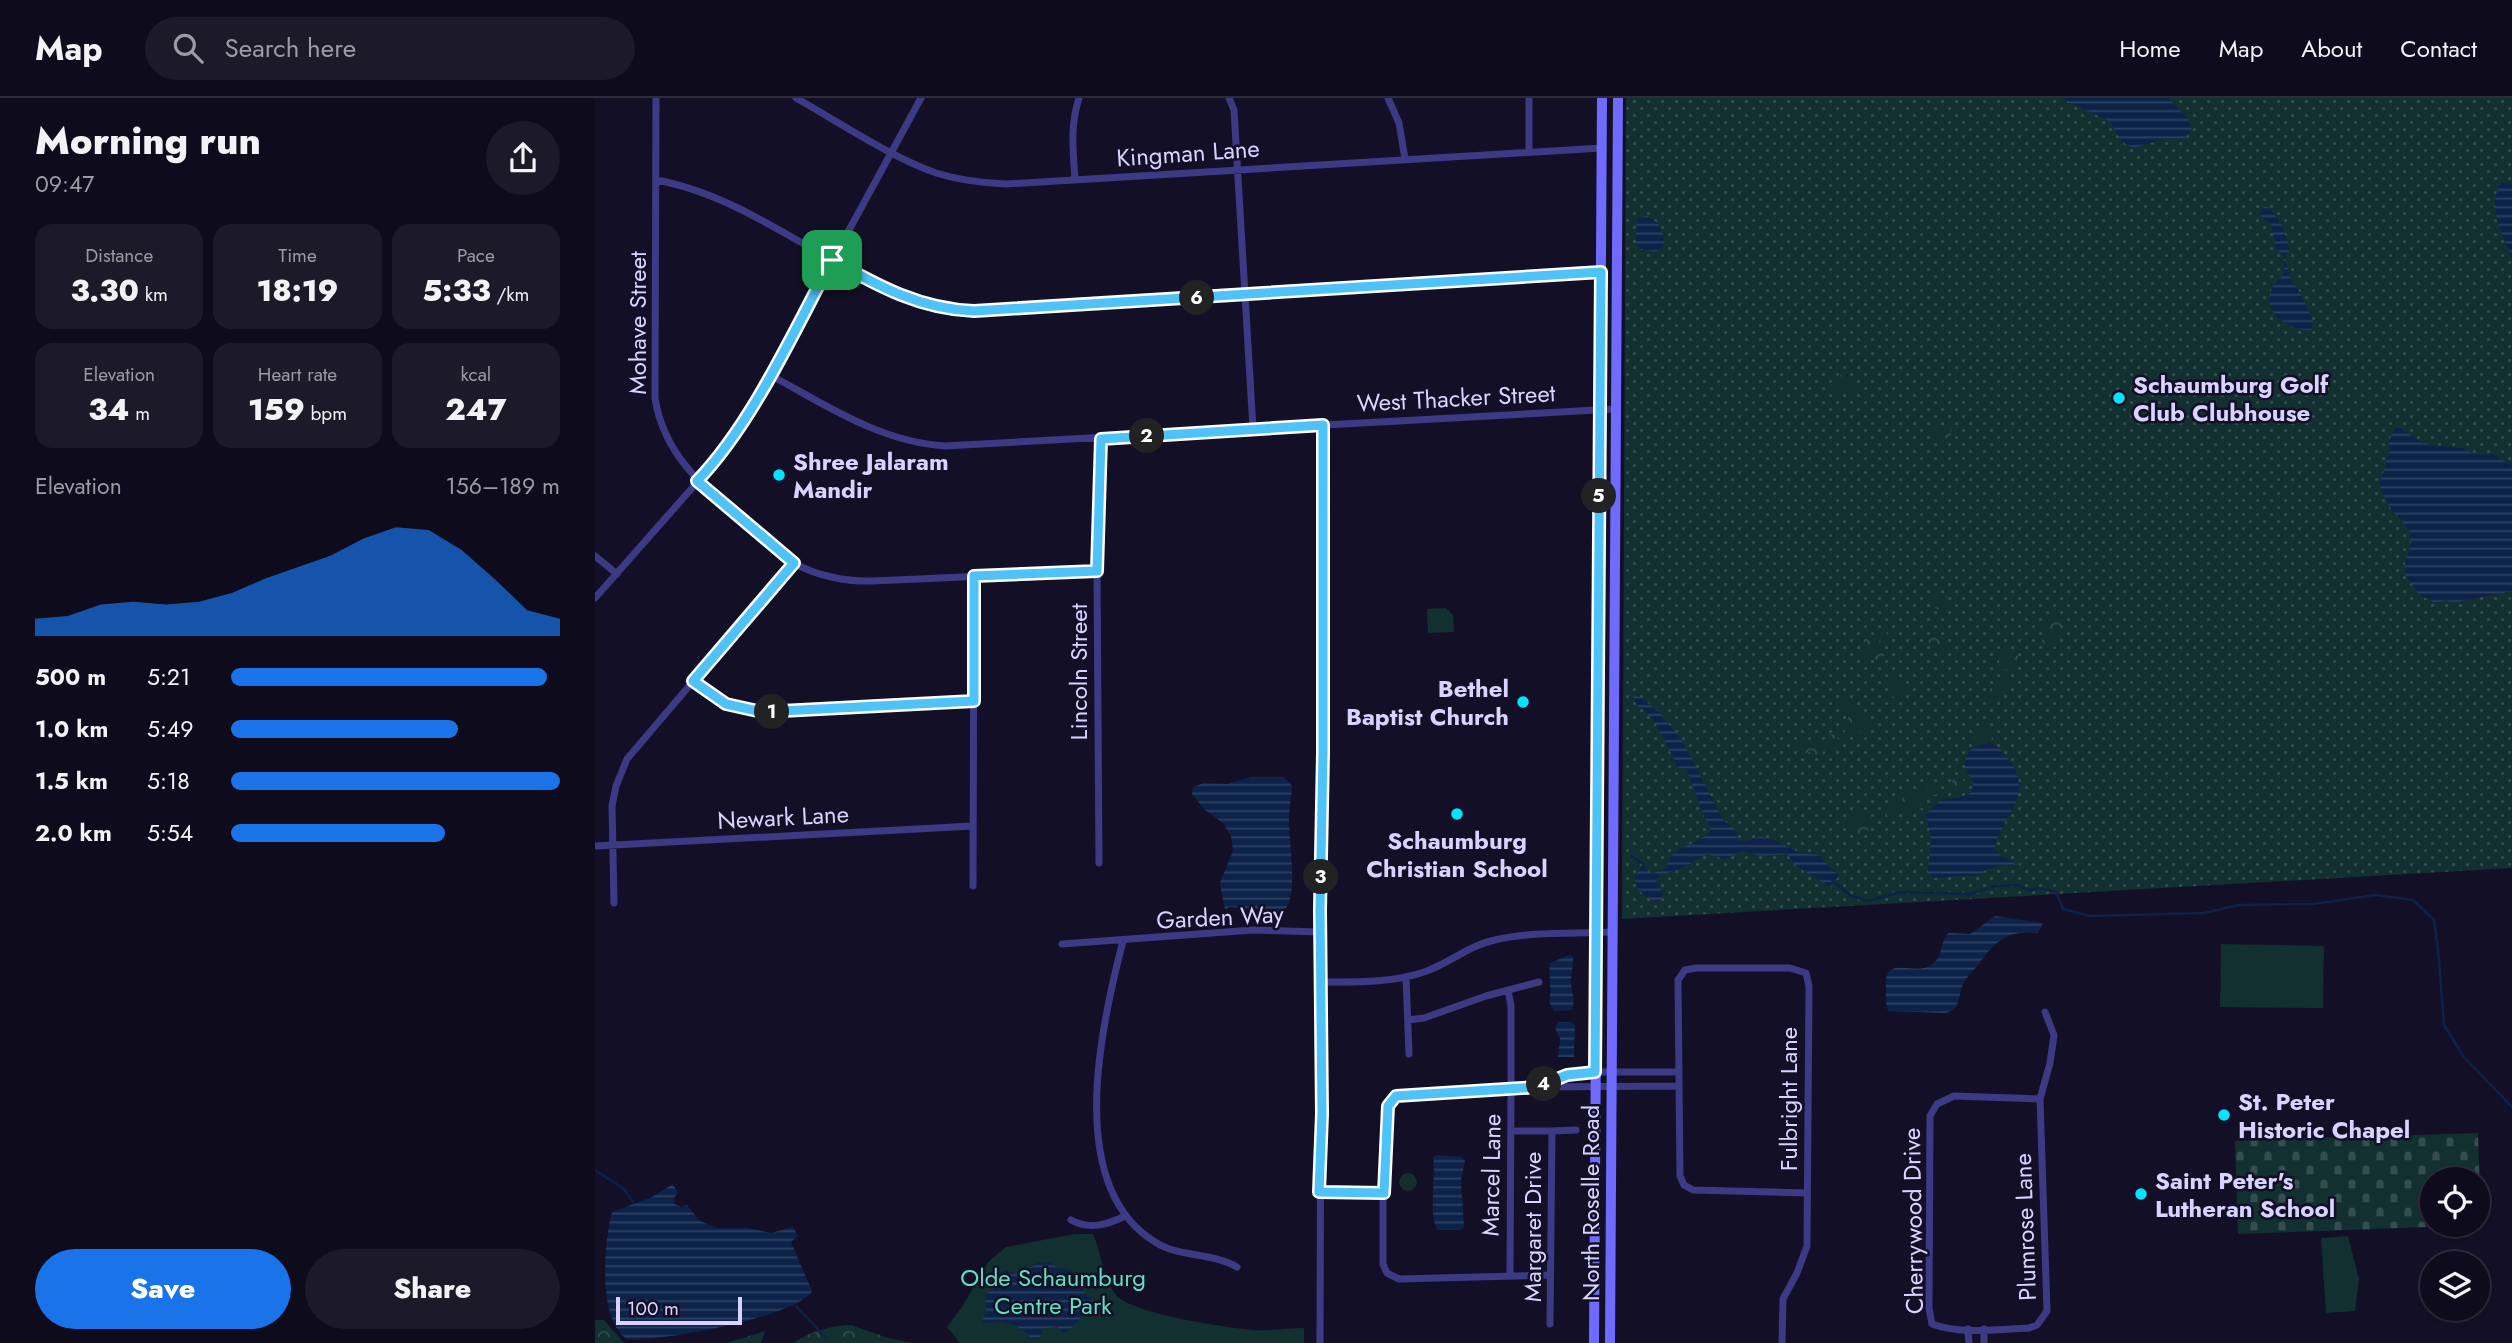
<!DOCTYPE html>
<html lang="en">
<head>
<meta charset="utf-8">
<style>
  :root { --surface:#0e0b1c; --page:#1c1929; --text:#f1f3f6; --muted:#9b9ba3; --line:#2e2b3b; --accent:#1a73e8 }
  body { margin:0; font-family:Jost,sans-serif; background:var(--page); color:var(--text); height:100vh; display:flex; flex-direction:column; font-size:26px; white-space:nowrap }
  * { box-sizing:border-box; margin:0 }
  p { font-size:23px; color:var(--muted) }
  .icon { flex:none; width:38px; height:38px; fill:none; stroke:currentColor; stroke-width:2; stroke-linecap:round; stroke-linejoin:round }
  .map { position:relative; flex:1; overflow:hidden }
  .sheet { display:flex; flex-direction:column; background:var(--surface); width:595px }
  .sheet>* { flex:none }
  .controls { position:absolute; left:1825px; top:1069px; display:grid; gap:14px }
  .controls a { display:grid; place-items:center; width:70px; height:70px; border-radius:50%; background:var(--surface); box-shadow:0 2px 5px #0004,0 0 0 2px var(--line); font-size:35px }
  .scale { position:absolute; left:21px; bottom:18px; width:126px; box-sizing:border-box; padding-left:7px; border:4px solid #d9d4ff; border-top:0; font-size:19px; line-height:24px; white-space:nowrap; color:#d9d4ff; -webkit-text-stroke:5px #130f26; paint-order:stroke }
  .pin { position:absolute; display:grid; place-items:center; width:60px; height:60px; color:#fff; margin:-30px; border-radius:14px; box-shadow:0 4px 10px #0006 }
  .km { position:absolute; width:35px; height:35px; margin:-18px; border-radius:50%; background:#222; color:#fff; font-size:19px; line-height:35px; text-align:center }
  .round { display:grid; place-items:center; flex:none; width:74px; height:74px; border-radius:37px; background:var(--page) }
  .head { display:flex; align-items:center; justify-content:space-between; height:119px; padding:0 35px }
  h1 { font-size:38px; font-weight:800; line-height:52px }
  .metrics { display:grid; grid-template-columns:repeat(3,1fr); gap:10px; height:119px; padding:7px 35px }
  .metrics div { display:grid; align-content:center; border-radius:18px; background:var(--page); text-align:center }
  .metrics b { font-size:30px; font-weight:800 }
  .metrics small { font-size:19px; font-weight:400 }
  .metrics p { font-size:19px }
  .chart { height:196px; padding:14px 35px }
  .chart p { display:flex; justify-content:space-between }
  .chart svg { width:100%; height:126px; margin-top:7px; fill:var(--accent); opacity:.7 }
  .primary-button { display:flex; gap:14px; margin-top:auto; padding:14px 35px }
  .primary-button a { flex:1; height:80px; border-radius:42px; background:var(--accent); color:#fff; font-size:28px; font-weight:800; line-height:80px; text-align:center }
  .primary-button a+a { background:var(--page); color:var(--text) }
  ul { padding:0 35px; list-style:none; font-size:23px }
  li { display:grid; grid-template-columns:112px 84px 1fr; align-items:center; height:52px }
  li i { height:18px; border-radius:9px; background:var(--accent) }
  header { display:flex; align-items:center; gap:42px; box-sizing:border-box; height:98px; padding:0 35px; background:var(--surface); border-bottom:2px solid var(--line) }
  header strong { font-size:33px }
  nav { display:flex; gap:38px; margin-inline-start:auto; font-size:24px }
  .search { width:490px; height:63px; background:var(--page); display:flex; align-items:center; gap:18px; box-sizing:border-box; padding:0 24px; border-radius:38px; color:var(--muted); font-size:26px }
  main { display:flex; flex:1; min-height:0 }
  .map>svg:first-child { display:block }
</style>
</head>
<body>
<header>
<strong>Map</strong>
<div class="search"><svg class="icon" aria-label="search" viewBox="0 0 24 24"><circle cx="10" cy="10" r="6"/><path d="M15 15l6 6"/></svg>Search here</div>
<nav><a>Home</a><a>Map</a><a>About</a><a>Contact</a></nav>
</header>
<main>
<section class="sheet">
<div class="head"><div><h1>Morning run</h1><p>09:47</p></div><a class="round"><svg class="icon" aria-label="share" viewBox="0 0 24 24"><path d="M12 15V3M7 8l5-5 5 5M5 13v7h14v-7"/></svg></a></div>
<div class="metrics">
<div><p>Distance</p><b>3.30<small> km</small></b></div>
<div><p>Time</p><b>18:19</b></div>
<div><p>Pace</p><b>5:33<small> /km</small></b></div>
</div>
<div class="metrics">
<div><p>Elevation</p><b>34<small> m</small></b></div>
<div><p>Heart rate</p><b>159<small> bpm</small></b></div>
<div><p>kcal</p><b>247</b></div>
</div>
<div class="chart"><p><span>Elevation</span>156–189 m</p>
<svg viewBox="0 0 160 44" preserveAspectRatio="none"><path d="M0 44V38L10 37L20 33L30 32L40 33L50 32L60 29L70 24L80 20L90 16L100 10L110 6L120 7L130 14L140 24L150 35L160 38V44z"/></svg>
</div>
<ul>
<li><b>500 m</b>5:21<i style="width:96%"></i></li>
<li><b>1.0 km</b>5:49<i style="width:69%"></i></li>
<li><b>1.5 km</b>5:18<i style="width:100%"></i></li>
<li><b>2.0 km</b>5:54<i style="width:65%"></i></li>
</ul>
<div class="primary-button"><a>Save</a><a>Share</a></div>
</section>
<div class="map">
<svg width="1917" height="1245" viewBox="0 0 1917 1245">
  <defs>
    <pattern id="grass-dots" width="8" height="8" patternUnits="userSpaceOnUse" patternTransform="scale(1.75)"><rect width="8" height="8" fill="#12302f"/><path d="M2 2h.1M6 6h.1" fill="none" stroke="#344d4e" stroke-width="1.8" stroke-linecap="round"/></pattern>
    <pattern id="forest-crowns" width="20" height="18" patternUnits="userSpaceOnUse" patternTransform="scale(1.75)"><rect width="20" height="18" fill="#12302f"/><path d="M2 6a3 3 0 1 1 6 0M12 15a3 3 0 1 1 6 0" fill="none" stroke="#344d4e"/></pattern>
    <pattern id="cemetery-stones" width="16" height="16" patternUnits="userSpaceOnUse" patternTransform="scale(1.75)"><rect width="16" height="16" fill="#12302f"/><path d="M2 7V4a2 2 0 0 1 4 0v3zM10 15v-3a2 2 0 0 1 4 0v3z" fill="#344d4e"/></pattern>
    <pattern id="water-rules" width="6" height="5" patternUnits="userSpaceOnUse" patternTransform="scale(1.75)"><rect width="6" height="5" fill="#0c2248"/><path d="M0 2.5h6" fill="none" stroke="#2f4163"/></pattern>
  </defs>
  <rect width="100%" height="100%" fill="#130f26"/>
  <!-- grass -->
  <path fill="url(#grass-dots)" d="M1031 0H1917V770L1027 821Z"/>
  <!-- forest -->
  <path fill="url(#forest-crowns)" d="M1247 277 1258 284 1259 290 1254 296C1247 297 1239 292 1236 286L1239 278Z
    M1348 327 1355 329 1356 338 1349 341 1337 339V333Z
    M1338 504a8 8 0 1 1 16 0a8 8 0 1 1-16 0Z
    M1460 512 1468 518 1467 534 1462 548 1453 550 1447 543C1448 532 1447 517 1460 512Z
    M1286 531 1290 532 1293 537 1290 542 1284 543 1283 549 1289 552V559L1284 562 1277 560 1270 564 1264 562 1263 552 1270 547 1271 540 1275 537 1281 538Z
    M1342 534 1347 537V545L1351 550 1346 557 1340 555 1333 543 1335 536Z
    M1404 563a10 10 0 1 1 20 0a10 10 0 1 1-20 0Z
    M1412 577 1417 585 1415 589 1409 591 1407 602 1401 605 1396 603 1393 598 1394 592 1398 588H1404L1405 579Z
    M1293 591a9 9 0 1 1 18 0a9 9 0 1 1-18 0Z
    M1252 599 1260 602 1262 610 1258 615 1269 617 1273 627 1270 633 1258 636 1253 641 1248 636 1252 631V621L1256 616 1248 613 1246 608 1248 603Z
    M1379 639a9 9 0 1 1 18 0a9 9 0 1 1-18 0Z
    M1235 636 1242 638 1244 646 1241 650 1229 653 1225 658H1218L1214 654 1209 656 1204 652 1207 645 1211 644 1215 648 1219 645H1225Z
    M1355 688a8 8 0 1 1 16 0a8 8 0 1 1-16 0Z
    M1336 685 1343 688 1344 694 1339 698 1332 696 1328 710 1322 712 1316 710 1314 715 1311 717 1304 710V717L1300 721 1291 718 1290 710 1297 707 1303 710 1304 702 1310 698 1311 692 1317 690 1321 693 1326 689 1331 691Z
    M1255 726a10 10 0 1 1 20 0a10 10 0 1 1-20 0Z
    M0 1222H9L29 1245H0Z
    M256 1227 293 1240 318 1245H198C217 1233 234 1228 256 1227Z
    M170 1233 166 1245H132Z"/>
  <!-- cemetery -->
  <path fill="url(#cemetery-stones)" fill-rule="evenodd" d="M1883 1035 1886 1127 1643 1136 1640 1043ZM1838 1082H1883V1127H1838Z"/>
  <!-- green -->
  <path fill="#12302f" d="M851 510 858 517 859 534 833 535 832 511Z
    M1626 846 1729 848 1728 910 1625 909Z
    M804 1084a9 9 0 1 1 18 0a9 9 0 1 1-18 0Z
    M480 1136H498C506 1154 509 1183 521 1197 537 1216 633 1230 660 1232 676 1233 693 1230 709 1230V1245H365L352 1229 367 1209 393 1164 411 1149Z
    M1753 1138 1764 1181 1760 1213 1731 1215 1726 1140Z"/>
  <!-- water -->
  <path fill="url(#water-rules)" d="M1466 0H1573L1593 21 1597 31 1588 42 1572 40 1539 50C1526 46 1521 36 1516 24Z
    M1910 84 1917 87V160C1908 138 1891 107 1906 85Z
    M1670 107C1683 117 1693 137 1694 154L1690 157 1695 182 1701 187 1717 220 1718 226 1716 232C1698 234 1671 218 1675 196 1677 187 1681 185 1687 178 1691 173 1688 163 1688 157L1681 150 1676 126 1664 116Z
    M1052 118C1064 122 1073 139 1067 151L1061 154 1045 151 1041 143 1042 120Z
    M1802 328 1829 346 1867 350 1877 355H1896L1917 368V493L1857 505 1851 502 1841 505 1826 498 1810 477V466L1816 444 1815 434 1809 424 1796 411 1786 392 1785 385 1794 355V342Z
    M1038 598 1046 599 1066 616 1089 646 1128 722 1141 732 1142 742 1150 743 1165 739 1175 740 1205 755 1223 757 1244 778 1235 789 1200 767 1192 756 1166 758 1147 753C1130 763 1131 762 1112 756L1085 771 1064 777 1061 783 1068 795V801L1061 804C1052 801 1036 789 1041 777 1043 773 1046 771 1048 768L1057 776 1072 769C1076 744 1107 750 1116 730L1110 721 1091 670H1084C1073 652 1060 615 1042 608Z
    M1395 645C1405 649 1409 655 1415 664 1440 699 1406 717 1400 750L1406 758 1425 768C1411 768 1395 766 1384 777L1340 780 1333 774 1336 742 1331 716 1346 701 1363 700 1376 695 1379 685C1369 670 1364 663 1380 648Z
    M656 679H689L697 688C697 699 694 709 694 720 693 742 706 803 686 815L666 811 634 809 630 812 625 785 638 753 636 738 628 725 610 712 597 696 598 689 609 685 632 686Z
    M1400 818 1448 825 1443 835C1411 832 1401 843 1383 867 1379 872 1373 878 1369 884 1362 897 1368 910 1351 915L1293 913C1290 905 1291 895 1291 885 1291 858 1319 877 1335 868 1349 860 1344 845 1353 835L1375 836Z
    M975 857 978 859C979 867 976 874 976 883 976 894 981 901 977 912L959 913 954 904C957 891 953 873 955 865Z
    M963 924H975L980 927 979 959H963L965 941 960 930Z
    M842 1057 867 1059 870 1063 866 1082 869 1130 865 1132H843C833 1121 841 1076 838 1059Z
    M78 1086 83 1095 79 1100 80 1106 86 1109 92 1107 105 1123 123 1130H153L176 1135 198 1129 203 1138 196 1144 217 1193C203 1219 59 1245 32 1241 2 1222 9 1143 17 1114L57 1099Z
    M454 1164 461 1169 478 1173 491 1197 499 1202C495 1212 477 1230 469 1236L462 1229 449 1230 444 1241H437C430 1232 418 1225 405 1224 398 1224 395 1226 387 1224L391 1212 390 1197 405 1186 406 1176 410 1172 427 1177 442 1165Z"/>
  <g fill="none" stroke-linecap="round" stroke-linejoin="round">
    <!-- stream -->
    <path stroke="#0c2248" stroke-width="2.5" d="M1037 758 1048 766 1049 770
      M1237 782 1256 798 1273 803 1305 794 1375 796 1400 788 1423 787 1433 792 1445 790 1461 794 1468 811 1495 818 1609 815 1644 807 1719 806 1780 797 1818 802 1839 822 1843 851 1849 927 1869 959 1917 1009
      M0 1072 29 1091 38 1104
      M201 1208 231 1240"/>
    <!-- minor -->
    <path stroke="#3d3a85" stroke-width="7" d="M61 0 60 300C69 359 111 391 154 427 169 439 183 455 199 465 221 478 253 484 278 483L502 473
      M201 0C242 23 297 60 341 75 364 82 387 85 411 86L1007 50
      M634 0 639 12 658 331
      M793 0 804 25 810 61
      M934 54V0
      M480 81C478 53 475 27 484 0
      M61 82C129 94 189 136 249 169 285 189 320 208 362 212L1006 174
      M175 277C231 307 285 344 350 348L1020 311
      M0 458 22 476
      M0 500 113 372 138 338 175 277 326 0
      M98 583 131 606 168 614 379 603
      M0 748 378 728
      M504 765 502 473 505 341
      M378 788 379 478
      M19 805 17 708 21 688 32 661 199 465
      M528 843C506 927 469 1088 560 1144 585 1160 616 1154 642 1169
      M467 846 658 832 725 834
      M811 879 814 956
      M726 884C761 884 799 885 832 873 856 864 875 847 900 842 937 833 979 836 1017 834
      M913 892 916 908V991L915 1178
      M813 922 829 920 891 898 944 884
      M947 987 972 977 1000 974H1084
      M1445 1001 1359 998 1342 1006 1335 1018 1334 1210 1337 1226C1366 1237 1403 1231 1434 1230L1442 1227 1452 1213 1445 1001 1455 965 1459 937 1450 914
      M916 1033H957L955 1226
      M957 1033 981 1032
      M724 1094 788 1095
      M476 1122C494 1132 512 1127 530 1118
      M955 1177 804 1181 792 1175 788 1166V1095L793 1008 801 998 943 989 1084 988
      M1373 1231 1374 1245
      M1389 1231V1245
      M725 1245 728 327
      M1187 1245 1188 1201 1202 1175 1212 1148 1214 888 1211 875 1195 870H1101L1090 872 1083 882 1085 1078 1089 1087 1098 1092 1212 1095"/>
    <!-- secondary -->
    <path stroke="#6f6bff" stroke-width="10" d="M999 1245 1007 0
      M1015 1245 1023 0"/>
  </g>
  <g fill="none" stroke-linecap="round" stroke-linejoin="round">
    <!-- route casing -->
    <g stroke="#fff" stroke-width="14">
      <path id="route" d="M237 162C283 188 325 211 379 213L1006 174 1000 974 972 977 943 989 801 998 793 1008 789 1095 724 1094 727 1016 725 812 728 655V327L506 341 502 473 379 478V603L167 614 131 606 98 583 199 465 102 383C157 326 199 233 237 162Z"/>
    </g>
    <!-- route -->
    <use href="#route" stroke="#4fc3f7" stroke-width="9"/>
  </g>
  <!-- markers -->
  <g fill="#00e5ff" stroke="#130f26" stroke-width="2.5">
    <circle cx="1524" cy="300" r="7"/>
    <circle cx="184" cy="377" r="7"/>
    <circle cx="928" cy="604" r="7"/>
    <circle cx="862" cy="716" r="7"/>
    <circle cx="1629" cy="1017" r="7"/>
    <circle cx="1546" cy="1096" r="7"/>
  </g>
  <g text-anchor="middle" dominant-baseline="central" stroke-width="5" stroke-linejoin="round" paint-order="stroke">
    <!-- street labels -->
    <g font-size="24" fill="#d9d4ff" stroke="#130f26">
      <text transform="translate(593 55) rotate(-4)">Kingman Lane</text>
      <text transform="translate(42 225) rotate(-90)">Mohave Street</text>
      <text transform="translate(861 300) rotate(-3)">West Thacker Street</text>
      <text transform="translate(483 574) rotate(-90)">Lincoln Street</text>
      <text transform="translate(188 719) rotate(-3)">Newark Lane</text>
      <text transform="translate(625 819) rotate(-3)">Garden Way</text>
      <text transform="translate(1193 1001) rotate(-90)">Fulbright Lane</text>
      <text transform="translate(896 1077) rotate(-89)">Marcel Lane</text>
      <text transform="translate(995 1105) rotate(-90)">North Roselle Road</text>
      <text transform="translate(1318 1123) rotate(-91)">Cherrywood Drive</text>
      <text transform="translate(937 1129) rotate(-90)">Margaret Drive</text>
      <text transform="translate(1430 1129) rotate(-92)">Plumrose Lane</text>
    </g>
    <!-- poi labels -->
    <g font-size="24" font-weight="bold" fill="#d9d4ff" stroke="#130f26" text-anchor="start">
      <text x="1538" y="286">Schaumburg Golf<tspan x="1538" dy="28">Club Clubhouse</tspan></text>
      <text x="198" y="363">Shree Jalaram<tspan x="198" dy="28">Mandir</tspan></text>
      <text x="914" y="590" text-anchor="end">Bethel<tspan x="914" dy="28">Baptist Church</tspan></text>
      <text x="862" y="742" text-anchor="middle">Schaumburg<tspan x="862" dy="28">Christian School</tspan></text>
      <text x="1643" y="1003">St. Peter<tspan x="1643" dy="28">Historic Chapel</tspan></text>
      <text x="1560" y="1082">Saint Peter's<tspan x="1560" dy="28">Lutheran School</tspan></text>
    </g>
    <!-- park labels -->
    <g font-size="24" fill="#5fe0c0" stroke="#130f26">
      <text x="458" y="1179">Olde Schaumburg<tspan x="458" dy="28">Centre Park</tspan></text>
    </g>
  </g>
</svg>
<div class="controls">
<a><svg class="icon" aria-label="locate" viewBox="0 0 24 24"><circle cx="12" cy="12" r="6"/><path d="M12 2v4M12 18v4M2 12h4M18 12h4"/></svg></a>
<a><svg class="icon" aria-label="layers" viewBox="0 0 24 24"><path d="M12 4l9 5-9 5-9-5zM3 14l9 5 9-5"/></svg></a>
</div>
<div class="scale">100 m</div>
<div class="pin" style="left:237px;top:162px;background:#1e9e55"><svg class="icon" aria-label="arrive" viewBox="0 0 24 24"><path d="M6 21V4h12l-3 4 3 4H6"/></svg></div>
<b class="km" style="left:177px;top:614px">1</b>
<b class="km" style="left:552px;top:338px">2</b>
<b class="km" style="left:726px;top:779px">3</b>
<b class="km" style="left:949px;top:986px">4</b>
<b class="km" style="left:1004px;top:398px">5</b>
<b class="km" style="left:602px;top:200px">6</b>
</div>
</main>
</body>
</html>
